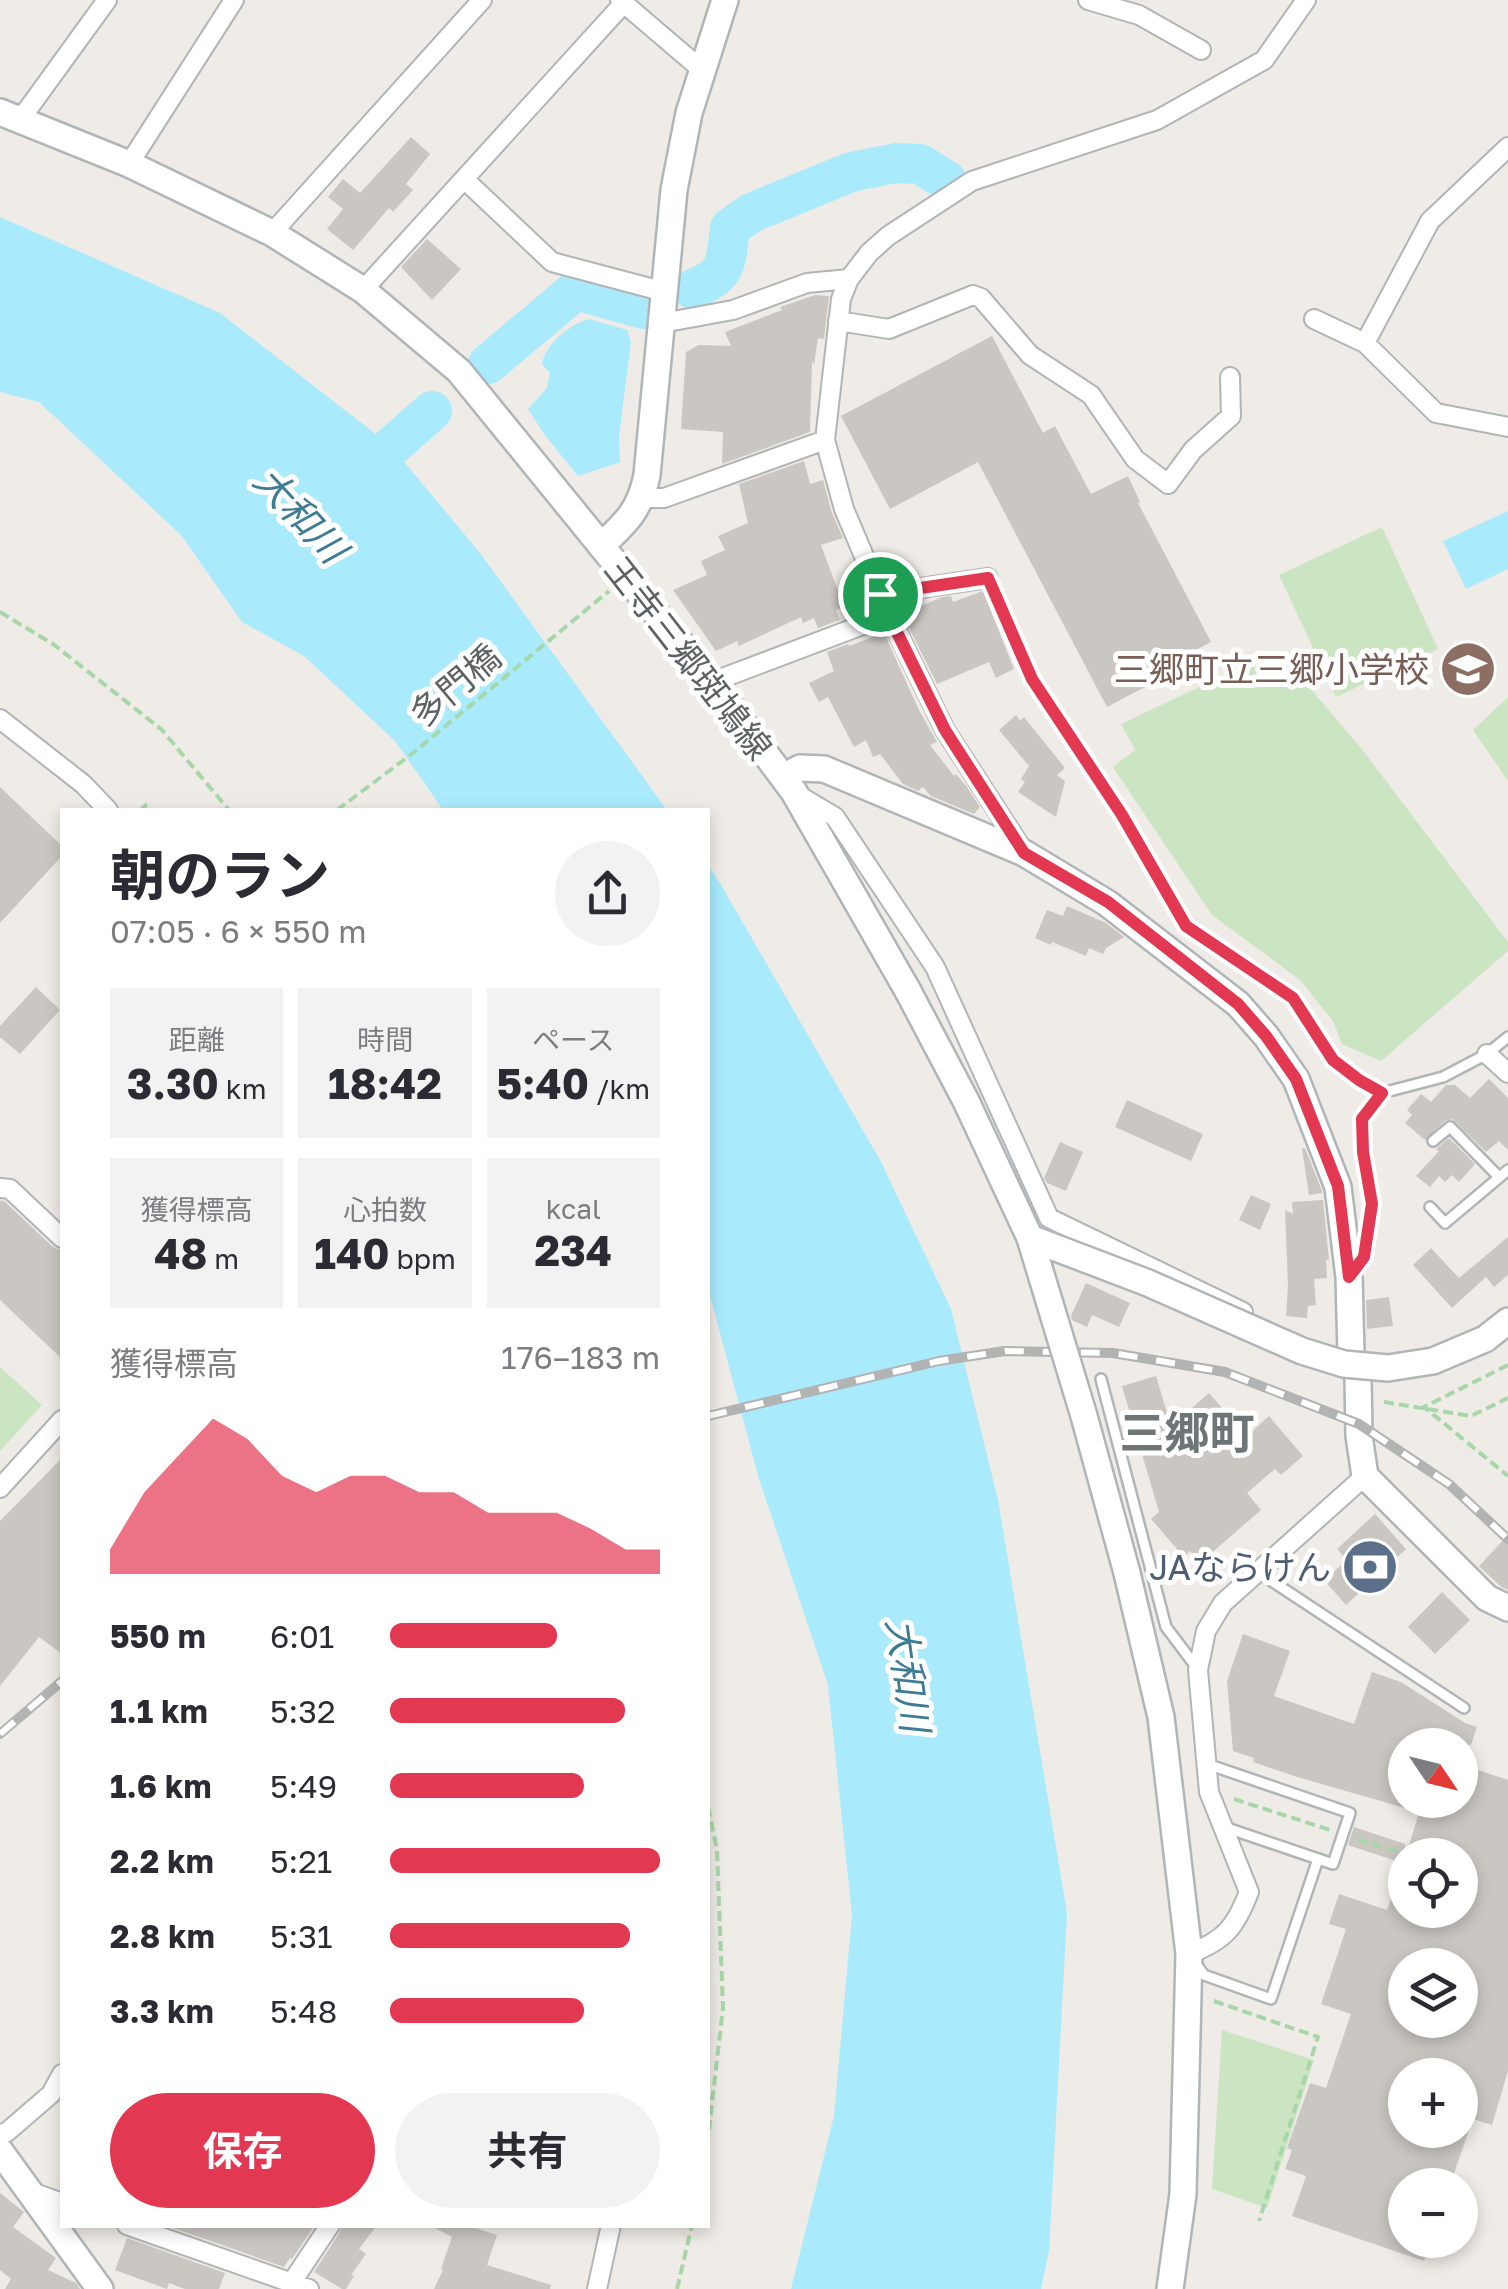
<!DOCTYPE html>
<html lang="ja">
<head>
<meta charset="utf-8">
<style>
  :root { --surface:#fff; --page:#f2f2f3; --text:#2b2b33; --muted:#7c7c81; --accent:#e33852 }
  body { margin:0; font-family:"Golos Text","Noto Sans JP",sans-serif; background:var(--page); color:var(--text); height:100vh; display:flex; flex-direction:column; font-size:38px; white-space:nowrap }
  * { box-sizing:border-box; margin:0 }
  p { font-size:32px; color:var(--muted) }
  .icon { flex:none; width:55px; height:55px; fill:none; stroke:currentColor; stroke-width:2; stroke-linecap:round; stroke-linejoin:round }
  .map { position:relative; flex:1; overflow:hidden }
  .drawer { position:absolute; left:60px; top:808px; width:650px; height:1420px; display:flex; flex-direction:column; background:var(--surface); border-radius:0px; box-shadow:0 5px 15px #0003 }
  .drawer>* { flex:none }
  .needle { width:65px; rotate:125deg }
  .tools { position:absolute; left:1388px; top:1728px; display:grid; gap:20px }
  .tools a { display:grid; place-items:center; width:90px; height:90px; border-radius:50%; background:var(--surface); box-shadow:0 5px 15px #0003; font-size:50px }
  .pin { position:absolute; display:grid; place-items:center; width:85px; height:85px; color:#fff; margin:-42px; border:5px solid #fff; border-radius:50%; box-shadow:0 2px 10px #0007 }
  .round { display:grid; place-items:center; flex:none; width:105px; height:105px; border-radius:52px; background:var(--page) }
  .head { display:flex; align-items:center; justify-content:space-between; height:170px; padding:0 50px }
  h1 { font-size:55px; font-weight:700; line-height:75px }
  .figures { display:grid; grid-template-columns:repeat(3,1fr); gap:15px; height:170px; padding:10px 50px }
  .figures div { display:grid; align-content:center; border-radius:0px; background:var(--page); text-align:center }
  .figures b { font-size:42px; font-weight:700 }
  .figures small { font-size:28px; font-weight:400 }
  .figures p { font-size:28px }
  .chart { height:280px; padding:20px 50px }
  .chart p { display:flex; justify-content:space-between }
  .chart svg { width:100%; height:180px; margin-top:10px; fill:var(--accent); opacity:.7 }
  .action { display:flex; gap:20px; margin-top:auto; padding:20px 50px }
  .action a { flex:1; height:115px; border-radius:60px; background:var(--accent); color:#fff; font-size:40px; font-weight:700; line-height:115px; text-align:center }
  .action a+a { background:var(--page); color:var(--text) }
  ul { padding:0 50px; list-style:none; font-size:32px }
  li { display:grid; grid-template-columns:160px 120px 1fr; align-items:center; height:75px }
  li i { height:25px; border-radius:12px; background:var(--accent) }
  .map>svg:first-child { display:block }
</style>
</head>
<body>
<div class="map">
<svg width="1508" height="2289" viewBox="0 0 1508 2289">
  <rect width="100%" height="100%" fill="#efebe6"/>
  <!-- green -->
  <path fill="#cbe5c3" d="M1382 527 1438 649 1336 697 1279 575Z
    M1265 656 1309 687 1361 748 1508 942V951L1381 1061 1342 1044 1333 1021 1300 980 1212 915 1113 767 1135 750 1121 724Z
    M1508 697V781L1473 730Z
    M0 1367 42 1405 0 1451Z
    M1222 2030 1314 2060 1267 2208 1212 2189Z"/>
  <!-- water -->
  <path fill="#a9ebfc" d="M0 217 220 313 391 446 480 553 667 810H443L395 741 304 656 242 622 181 535 39 402 0 392Z
    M589 319 627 330 631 342 619 436 620 462 578 476 544 434 528 409 547 388 550 373 542 364C546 343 569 325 589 319Z
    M1508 511V569L1466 589 1443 541Z
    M708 865 720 883 880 1160 951 1309 998 1500 1067 1913 1049 2251 1041 2289H791L834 2116 852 1915 828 1685 759 1479 708 1288Z"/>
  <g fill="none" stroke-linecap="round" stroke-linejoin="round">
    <!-- river -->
    <path stroke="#a9ebfc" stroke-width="40" d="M693 289C729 274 725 264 730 228L751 213 851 172 896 163 920 164 947 181
      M488 364 576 290 643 309
      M350 483 432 411"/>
  </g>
  <!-- building -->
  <path fill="#cac6c2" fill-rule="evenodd" d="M411 137 430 154 406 184 413 190 393 212 389 208 353 250 327 229 343 209 328 197 343 179 360 193Z
    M427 239 461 269 432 300 401 267Z
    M815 295 829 296 824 339 818 338 814 365 812 361 810 432 722 464 723 432 681 429 686 352 699 345 731 346 725 332 782 310 780 307Z
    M992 336 1043 433 1055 426 1091 494 1128 476 1140 502 1138 503 1211 642 1188 654 1192 662 1107 707 978 462 890 509 841 416Z
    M804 461 810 484 823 480 832 513 843 538 821 545 844 607 836 610 840 620 818 628 814 618 803 623 801 617 739 646 737 641 716 651 673 590 707 575 701 561 725 550 718 536 748 523 739 484Z
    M983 591 1014 669 996 678 989 662 937 684 907 624 913 622 909 611 942 597 951 596 953 602Z
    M884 633 919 710 937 742 930 745 954 776 956 774 967 787 980 807 974 814 931 796 923 787 918 791 903 784 880 754 873 757 866 740 854 747 828 697 819 702 809 683 834 671 827 652 848 644 849 646Z
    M1016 715 1020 721 1024 717 1065 768 1057 775 1065 781 1056 817 1018 792 1025 782 1021 779 1029 766 999 730Z
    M0 787 62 846V856L0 923Z
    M1067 906 1106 923 1124 937 1106 948 1103 954 1089 948 1086 956 1052 942 1051 945 1035 938 1047 910 1063 916Z
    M36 987 60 1010 20 1054 0 1037V1026Z
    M1489 1079 1508 1098V1150L1499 1141 1486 1152 1452 1119 1445 1121 1425 1140 1405 1123 1412 1115 1407 1110 1421 1094 1431 1102 1446 1085H1455L1470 1098Z
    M1127 1100 1203 1134 1191 1161 1115 1127Z
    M1449 1138 1475 1164 1459 1182 1452 1175 1445 1182 1439 1176 1430 1187 1416 1176 1439 1151 1436 1149Z
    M1060 1142 1083 1152 1066 1191 1047 1183 1044 1178Z
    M1305 1148 1322 1191V1193L1309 1195 1302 1149Z
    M1251 1195 1271 1204 1260 1230 1239 1220Z
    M1323 1200 1329 1260H1326L1327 1278 1314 1279 1316 1305 1308 1306 1307 1318 1286 1316 1288 1286 1285 1210 1293 1214 1292 1202Z
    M0 1201H4L53 1247 62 1250V1359L0 1300Z
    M1508 1237V1275L1494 1287 1486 1277 1452 1308 1413 1265 1431 1248 1459 1278Z
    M1086 1283 1130 1303 1119 1327 1092 1315 1087 1327 1072 1320 1071 1316Z
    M1389 1297 1393 1326 1367 1329 1366 1300Z
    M1156 1376 1171 1426 1209 1393 1247 1436 1269 1416 1303 1456 1281 1475 1275 1469 1247 1493 1261 1510 1200 1563 1190 1551 1184 1557 1151 1519 1159 1512 1122 1386Z
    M62 1458V1654L39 1637 0 1686V1521Z
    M1375 1514 1406 1549 1346 1605 1324 1580 1347 1560 1337 1549Z
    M1508 1535V1590L1500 1586 1479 1566Z
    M1442 1592 1470 1620 1435 1654 1408 1627Z
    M1243 1634 1290 1651 1274 1696 1354 1724 1372 1672 1401 1682 1465 1723 1477 1727 1471 1745H1405V1808L1297 1777 1253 1762 1254 1758 1233 1751 1227 1681Z
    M1460 1764 1508 1780V2071L1492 2125 1460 2115V2075H1405V2130H1469L1450 2185H1405V2240H1432L1424 2261 1292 2216 1306 2176 1285 2169 1292 2150 1287 2148 1310 2083 1326 2088 1351 2014 1321 2004 1346 1929 1329 1924 1339 1894 1387 1910 1402 1866H1405V1910H1460V1855H1406L1423 1800H1460ZM1405 1965H1460V2020H1405Z
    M1354 1827 1405 1844V1864L1348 1845Z
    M0 2193 24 2212 13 2227 56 2258 48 2270 76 2283 80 2289H5L11 2279 0 2270Z
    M165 2225H315L292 2259 290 2258 284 2267Z
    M342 2225H377L359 2249 366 2254 351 2275 354 2276 346 2289H342L314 2272 340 2232Z
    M429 2225H466L497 2235 487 2265 551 2285 550 2289H434L443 2270 441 2269 452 2237Z
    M127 2238 225 2273 219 2289H185L169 2283 167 2289 115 2270Z"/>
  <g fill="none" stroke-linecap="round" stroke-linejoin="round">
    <!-- lane casing -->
    <g stroke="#b1b5b7" stroke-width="14">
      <path id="lane" d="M1433 1141 1450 1127 1499 1177
        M1430 1207 1445 1223 1508 1170
        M1355 1269 1364 1257 1372 1204 1363 1152 1362 1119 1382 1093 1443 1077 1487 1054 1508 1037
        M1101 1379 1166 1627 1197 1668
        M1258 1572 1464 1708
        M1207 1764 1350 1813 1333 1864 1227 1828
        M1196 1964 1204 1975 1271 1999 1318 1859"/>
    </g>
    <!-- street casing -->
    <g stroke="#b1b5b7" stroke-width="22">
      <path id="street" d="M620 0 702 70
        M1088 0 1139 15 1201 50
        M20 120 107 0
        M129 164 234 0
        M464 179 552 262 665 292
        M272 233 482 0
        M363 290 623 4
        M1314 319 1365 343 1436 413 1508 427
        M838 321 889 329 973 295 981 298 1030 355 1091 395 1135 459 1168 484 1193 450 1231 416 1230 377
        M662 323 733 310 807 283 849 279
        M1365 343 1430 221 1508 147
        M642 498H664L825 440
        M880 594 988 578
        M712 682 889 615
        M0 719 83 784 108 810
        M798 795 835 817 935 967 1049 1218 1243 1312
        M1024 852 945 730 889 615 844 509 825 440 841 299 849 279 869 253 888 236 972 181 1157 120 1264 60 1306 0
        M1487 1054 1508 1073
        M0 1188 10 1189 62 1238
        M0 1488 62 1420
        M1189 1954C1225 1940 1235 1928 1249 1892L1209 1792 1198 1670 1206 1631 1223 1603 1365 1476
        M0 2134 7 2132 51 2094 62 2074
        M29 2191 62 2203
        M127 2225 309 2289
        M292 2282 330 2225
        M597 2289 611 2225"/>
    </g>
    <!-- secondary casing -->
    <g stroke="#b0b5b8" stroke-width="30">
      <path id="secondary" d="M0 112 129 164 272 233 363 290 459 371 712 682 794 792 908 991
        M601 546C627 522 640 510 647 475L674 190 689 113 725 0
        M783 777 800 768 824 769 1024 853 1107 903 1238 1004 1266 1036 1296 1079 1338 1187 1349 1277 1351 1355 1358 1378 1359 1436 1365 1476 1487 1598 1508 1608
        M1485 1339 1508 1321
        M1127 1573 1161 1717 1189 1954 1183 2194 1170 2289
        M0 2151 100 2289"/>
    </g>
    <!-- path -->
    <path stroke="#a7d7a8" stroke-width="4" stroke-dasharray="10 5" stroke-linecap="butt" d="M996 596 1032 679 1123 815 1185 926 1293 999 1333 1061 1370 1087
      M0 612 53 644 161 729 229 810
      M141 810 147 804
      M337 810 413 753 609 591
      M1508 1365 1424 1407 1508 1476
      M1384 1402 1471 1416 1508 1398
      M1234 1799 1330 1830
      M708 1807 717 1850 723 2008 708 2138
      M1358 1839 1406 1854
      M1214 2001 1318 2037 1259 2221
      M677 2289 692 2225"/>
    <!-- lane -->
    <use href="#lane" stroke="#fff" stroke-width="9"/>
    <!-- street -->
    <use href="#street" stroke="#fff" stroke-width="18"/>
    <!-- secondary -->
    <use href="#secondary" stroke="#fff" stroke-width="25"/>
    <!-- rail casing -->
    <g stroke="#b2b3b3" stroke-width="10">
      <path id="rail" d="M708 1416 939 1361 1005 1351 1113 1353 1225 1372 1359 1424 1449 1484 1508 1539
        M0 1734 62 1681"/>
    </g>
    <!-- rail -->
    <use href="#rail" stroke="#fff" stroke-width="6" stroke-dasharray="19" stroke-linecap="butt"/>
    <!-- secondary-bridge casing -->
    <g stroke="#b0b5b8" stroke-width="30" stroke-linecap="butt">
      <path id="secondary-bridge" d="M908 991 966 1101 1030 1238 1084 1416 1127 1573
        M1030 1238 1148 1283 1302 1351 1344 1364 1388 1368 1433 1361 1485 1339"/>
    </g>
    <!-- secondary-bridge -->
    <use href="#secondary-bridge" stroke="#fff" stroke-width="25"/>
  </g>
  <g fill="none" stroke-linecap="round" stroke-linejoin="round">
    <!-- route casing -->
    <g stroke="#fff" stroke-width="20">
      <path id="route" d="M988 578 1032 679 1122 815 1186 926 1293 998 1333 1060 1359 1080 1382 1093 1362 1119 1363 1152 1372 1204 1364 1257 1349 1277 1338 1186 1296 1079 1266 1036 1238 1004 1108 902 1024 853 945 730 889 616 880 594Z"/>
    </g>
    <!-- route -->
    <use href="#route" stroke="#e33852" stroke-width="12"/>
  </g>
  <!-- icons -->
  <defs>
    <g id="school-disc" transform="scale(2.875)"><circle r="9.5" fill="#8d6e63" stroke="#fff"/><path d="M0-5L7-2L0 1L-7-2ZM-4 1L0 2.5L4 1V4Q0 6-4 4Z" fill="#fff"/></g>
    <g id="bank-disc" transform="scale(2.875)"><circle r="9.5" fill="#5c6f8a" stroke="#fff"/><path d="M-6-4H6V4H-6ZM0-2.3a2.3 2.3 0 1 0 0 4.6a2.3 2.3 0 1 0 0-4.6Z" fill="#fff"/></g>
  </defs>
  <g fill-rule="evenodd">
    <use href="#school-disc" x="1468" y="669"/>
    <use href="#bank-disc" x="1370" y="1567"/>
  </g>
  <g text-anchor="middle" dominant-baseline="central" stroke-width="10" stroke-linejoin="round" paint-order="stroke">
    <!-- street labels -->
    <g font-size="35" fill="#5d6365" stroke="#fff">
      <text transform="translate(689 658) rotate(52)">王寺三郷斑鳩線</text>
      <text transform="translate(455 685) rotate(-40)">多門橋</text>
    </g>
    <!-- education labels -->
    <g font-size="35" fill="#785e54" stroke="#fff" text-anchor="end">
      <text x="1429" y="669">三郷町立三郷小学校</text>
    </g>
    <!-- service labels -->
    <g font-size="35" fill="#4e5e75" stroke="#fff" text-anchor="end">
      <text x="1331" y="1567">JAならけん</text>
    </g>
    <!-- water labels -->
    <g font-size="38" font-style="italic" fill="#3c7c94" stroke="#fff">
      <text transform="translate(301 514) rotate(47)">大和川</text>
      <text transform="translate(909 1675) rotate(82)">大和川</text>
    </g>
    <!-- district labels -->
    <g font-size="45" font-weight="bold" fill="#6e7577" stroke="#fff">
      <text x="1187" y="1432">三郷町</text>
    </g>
  </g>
</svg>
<div class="tools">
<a><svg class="needle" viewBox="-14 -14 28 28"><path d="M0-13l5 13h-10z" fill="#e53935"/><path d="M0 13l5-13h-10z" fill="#7c7c81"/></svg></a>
<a><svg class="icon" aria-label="locate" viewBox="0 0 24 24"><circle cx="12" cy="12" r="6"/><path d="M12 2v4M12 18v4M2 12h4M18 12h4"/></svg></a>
<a><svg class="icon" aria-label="layers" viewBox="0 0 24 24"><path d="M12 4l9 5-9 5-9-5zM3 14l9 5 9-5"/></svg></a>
<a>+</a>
<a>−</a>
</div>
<div class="pin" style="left:880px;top:594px;background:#1e9e55"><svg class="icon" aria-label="arrive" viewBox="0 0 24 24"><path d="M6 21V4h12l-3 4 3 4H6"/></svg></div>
<section class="drawer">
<div class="head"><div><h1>朝のラン</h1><p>07:05 · 6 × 550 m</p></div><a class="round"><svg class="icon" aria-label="share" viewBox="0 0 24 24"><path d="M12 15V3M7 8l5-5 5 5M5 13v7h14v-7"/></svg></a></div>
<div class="figures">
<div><p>距離</p><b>3.30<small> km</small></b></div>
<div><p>時間</p><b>18:42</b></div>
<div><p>ペース</p><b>5:40<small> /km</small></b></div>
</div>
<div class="figures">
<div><p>獲得標高</p><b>48<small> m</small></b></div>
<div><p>心拍数</p><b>140<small> bpm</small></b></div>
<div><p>kcal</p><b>234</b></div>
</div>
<div class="chart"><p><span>獲得標高</span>176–183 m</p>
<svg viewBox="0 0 160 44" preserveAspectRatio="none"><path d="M0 44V38L10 24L20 15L30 6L40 11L50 20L60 24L70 20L80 20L90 24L100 24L110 29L120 29L130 29L140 33L150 38L160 38V44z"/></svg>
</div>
<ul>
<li><b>550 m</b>6:01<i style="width:62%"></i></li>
<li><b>1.1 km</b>5:32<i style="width:87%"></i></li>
<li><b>1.6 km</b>5:49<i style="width:72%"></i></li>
<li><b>2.2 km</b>5:21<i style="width:100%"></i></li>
<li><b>2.8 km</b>5:31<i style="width:89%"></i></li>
<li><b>3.3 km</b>5:48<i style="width:72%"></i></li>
</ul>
<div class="action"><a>保存</a><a>共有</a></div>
</section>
</div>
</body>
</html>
